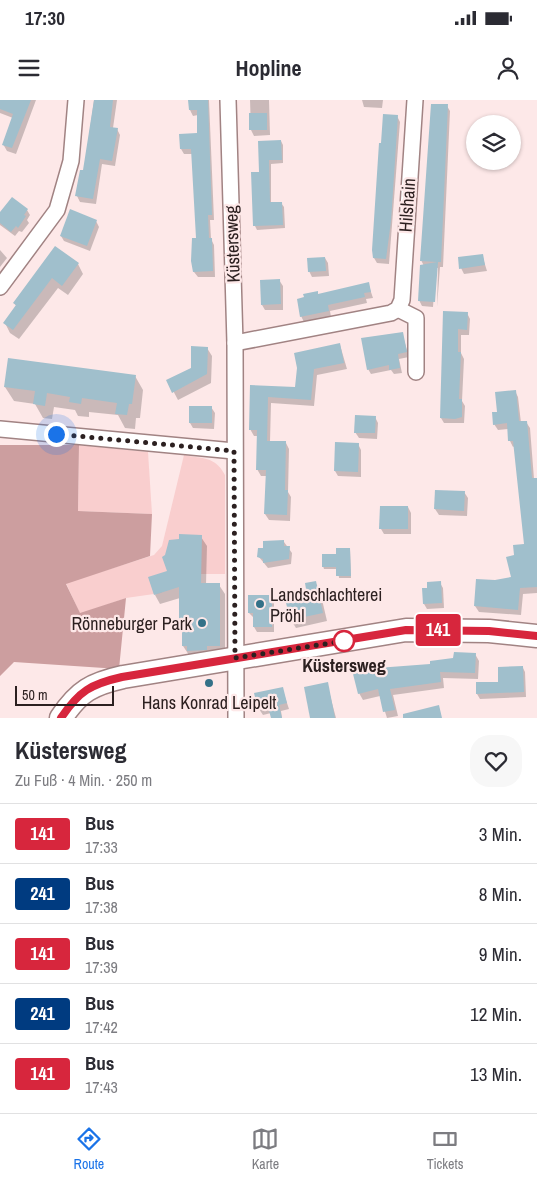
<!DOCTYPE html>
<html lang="de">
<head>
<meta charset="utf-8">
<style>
  :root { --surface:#fff; --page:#f7f7f7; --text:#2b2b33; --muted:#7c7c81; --line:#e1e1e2; --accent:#1a73e8 }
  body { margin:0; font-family:"Archivo Narrow",sans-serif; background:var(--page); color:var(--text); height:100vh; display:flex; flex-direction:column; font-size:19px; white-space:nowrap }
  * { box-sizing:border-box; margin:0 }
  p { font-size:16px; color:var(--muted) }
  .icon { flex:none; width:28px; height:28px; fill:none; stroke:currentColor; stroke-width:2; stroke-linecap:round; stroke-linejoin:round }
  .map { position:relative; height:618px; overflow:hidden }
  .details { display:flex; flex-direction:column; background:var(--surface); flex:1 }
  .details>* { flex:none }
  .badge { padding:0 10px; border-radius:4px; font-size:18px; line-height:32px }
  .fabs { position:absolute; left:466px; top:15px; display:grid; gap:10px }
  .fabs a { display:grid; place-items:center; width:55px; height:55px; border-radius:50%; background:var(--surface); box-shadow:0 1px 4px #0004; font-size:25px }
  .scale { position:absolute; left:15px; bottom:12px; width:99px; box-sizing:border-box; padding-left:5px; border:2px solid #2c2020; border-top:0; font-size:14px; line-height:18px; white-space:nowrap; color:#2c2020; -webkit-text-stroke:4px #fde8e8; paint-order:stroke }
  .you { position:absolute; width:25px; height:25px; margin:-12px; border:4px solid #fff; border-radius:50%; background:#1a73e8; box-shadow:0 0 0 8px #1a73e833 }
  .map>.badge { position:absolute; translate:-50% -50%; box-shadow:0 0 0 2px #fff }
  .round { display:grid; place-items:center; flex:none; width:52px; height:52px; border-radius:20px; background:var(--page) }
  .overview { display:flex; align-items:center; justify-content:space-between; height:85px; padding:0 15px }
  h1 { font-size:24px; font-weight:700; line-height:38px }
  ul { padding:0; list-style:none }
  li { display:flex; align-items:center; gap:15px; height:60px; padding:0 15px; border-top:1px solid var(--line) }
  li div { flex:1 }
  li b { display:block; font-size:19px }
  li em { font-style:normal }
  li .badge { min-width:55px; font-weight:700; text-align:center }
  .status { display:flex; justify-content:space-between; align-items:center; height:35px; padding:0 25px; background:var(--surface); direction:ltr }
  .status svg { height:14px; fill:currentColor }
  header { display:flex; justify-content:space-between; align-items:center; height:65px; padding:0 15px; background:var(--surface); font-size:22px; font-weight:700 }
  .menu { display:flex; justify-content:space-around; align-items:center; height:70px; border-top:1px solid var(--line); background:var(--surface); font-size:14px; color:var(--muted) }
  .menu a { display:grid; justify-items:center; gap:2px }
  .menu .selected { color:var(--accent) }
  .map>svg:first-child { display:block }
  .green { fill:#f9cece }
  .forest { fill:#cc9e9f }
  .shadow { fill:#0003 }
  .building { fill:#a0bfcc }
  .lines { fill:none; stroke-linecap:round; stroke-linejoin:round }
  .street-casing { stroke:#a18383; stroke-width:18 }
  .secondary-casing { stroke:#a18383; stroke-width:25 }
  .street { stroke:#fff; stroke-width:15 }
  .secondary { stroke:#fff; stroke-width:22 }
  .line-casing { stroke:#fff; stroke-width:11 }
  .line { stroke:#d7263d; stroke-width:8 }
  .walk { stroke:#2c2020; stroke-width:5; stroke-dasharray:0 9 }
  .poi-dot { fill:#347188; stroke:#fde8e8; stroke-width:2 }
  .stop-dot { fill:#fff; stroke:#d7263d; stroke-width:2.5 }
  .labels { text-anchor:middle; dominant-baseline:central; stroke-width:4.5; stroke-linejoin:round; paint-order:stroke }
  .street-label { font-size:18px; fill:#2c2020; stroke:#fde8e8 }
  .poi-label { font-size:18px; fill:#2c2020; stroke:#fde8e8; text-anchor:start }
  .stop-label { font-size:18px; font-weight:bold; fill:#2c2020; stroke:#fde8e8 }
</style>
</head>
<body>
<div class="status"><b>17:30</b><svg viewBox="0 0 49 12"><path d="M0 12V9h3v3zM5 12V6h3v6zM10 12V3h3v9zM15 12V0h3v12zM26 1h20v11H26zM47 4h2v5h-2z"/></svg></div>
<header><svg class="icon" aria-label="menu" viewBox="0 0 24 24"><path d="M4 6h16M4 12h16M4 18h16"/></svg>Hopline<svg class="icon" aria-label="person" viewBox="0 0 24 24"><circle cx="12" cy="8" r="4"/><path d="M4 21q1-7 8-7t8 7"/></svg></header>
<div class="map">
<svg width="537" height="618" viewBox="0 0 537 618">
  <rect width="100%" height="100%" fill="#fde8e8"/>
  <g class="green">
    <polygon points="79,345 148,352 152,414 78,411"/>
    <path d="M184,355C203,359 215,356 225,375V474H179L161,493L126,498L80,514L66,483L154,455L162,446Z"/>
  </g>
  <polygon class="forest" points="0,345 79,345 78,411 152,414 150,456 66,484 80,513 126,498 119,569 14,562 0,576"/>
  <g class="shadow">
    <polygon points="0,0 36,0 16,54 7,51 3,44 13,18 0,13"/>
    <polygon points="94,0 117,0 113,28 117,29 120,35 115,66 102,64 96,104 80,102 77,96 84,72"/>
    <polygon points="189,0 209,0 214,120 210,120 211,139 214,145 215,177 198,177 194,172 197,140 193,54 184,54 181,49 199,35 198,15 193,16 190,10"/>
    <polygon points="250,0 269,0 270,35 254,36 251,30"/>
    <polygon points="362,0 383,0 382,8 364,7"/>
    <polygon points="447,6 450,11 443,167 440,167 437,207 438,168 436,168 433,207 422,206 419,200 424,166 421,160"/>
    <polygon points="397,16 400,22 389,164 377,163 374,158 382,44"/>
    <polygon points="281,41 283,45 283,63 271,64 271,103 281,103 284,107 285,128 257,130 255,126 260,73"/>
    <polygon points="27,110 30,115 27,120 29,123 22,132 19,131 15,136 0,125 0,115"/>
    <polygon points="96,121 99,127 90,151 64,141 61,136"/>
    <polygon points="55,148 78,164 83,174 68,195 58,188 19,239 10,233 5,223 17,207 14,203"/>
    <polygon points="0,150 7,158 0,167"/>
    <polygon points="482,155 487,171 464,174 461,168"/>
    <polygon points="325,158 328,163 329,176 312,177 309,171"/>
    <polygon points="279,180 283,186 283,210 265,210 262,205"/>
    <polygon points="368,183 373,198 366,199 367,203 330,211 331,217 304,222 301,216 317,193 319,196"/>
    <polygon points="444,212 467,213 470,219 469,235 461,235 461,253 464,259 462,301 465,306 464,323 444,323 441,318"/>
    <polygon points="402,233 409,257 399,259 402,273 394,274 391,270 371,274 368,269"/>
    <polygon points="340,245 347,269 317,275 314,306 271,303 270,342 286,343 289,349 288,392 291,397 290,421 269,420 265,414 267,376 261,376 257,369 258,336 254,336 250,329 251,286 296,288 298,268"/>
    <polygon points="207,248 212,256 211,283 178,300 168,281 192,268"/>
    <polygon points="135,276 143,290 140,318 136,318 135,329 125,328 118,315 89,312 89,317 78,316 75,310 54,307 52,319 43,318 35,304 14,301 5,287"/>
    <polygon points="515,291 518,297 521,323 526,322 530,328 534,379 537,379 537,493 523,494 521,515 479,512 475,506 495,482 513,478 515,456 526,445 515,346 513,347 510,341 508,329 498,330 494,324 499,313"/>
    <polygon points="211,307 215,313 214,329 193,328 190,323"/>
    <polygon points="375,317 378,323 377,339 359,338 355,332"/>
    <polygon points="358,344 361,350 361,377 338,376 335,371"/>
    <polygon points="436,391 464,392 468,398 467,416 439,415 435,409"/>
    <polygon points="408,407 411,413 411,434 384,434 381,429"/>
    <polygon points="201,437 207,446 206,485 219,485 225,494 225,555 189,555 183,546 183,534 180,529 180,498 160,504 155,495 168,472"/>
    <polygon points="284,442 292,453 291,464 268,468 259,457 264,449"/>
    <polygon points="350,449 351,478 339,478 338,469 324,469 323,466"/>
    <polygon points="315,482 320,491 327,521 296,528 291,520 307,490"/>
    <polygon points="440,483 443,488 444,508 427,509 424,504 429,489"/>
    <polygon points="271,496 274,501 274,532 257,532 254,527 254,518 249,513"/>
    <polygon points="475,554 479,561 478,579 443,578 444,588 393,595 398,616 387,618 380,596 363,600 359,593 431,565"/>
    <polygon points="523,568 525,572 526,597 480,599 477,594 477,584 500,583"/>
    <polygon points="327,584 336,618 316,618"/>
    <polygon points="282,588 289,609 281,611 282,618 272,618 271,613 263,615 259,609"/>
  </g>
  <g class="building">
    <polygon points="0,0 31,0 12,48 2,45 13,14 0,9"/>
    <polygon points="94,0 113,0 110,27 118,28 112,61 100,59 93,99 75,96 80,70 83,70"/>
    <polygon points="188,0 208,0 212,115 208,115 209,138 212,138 213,171 193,172 191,161 192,138 196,138 191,49 180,49 179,34 197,33 197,10 189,10"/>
    <polygon points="431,4 448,4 441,162 438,162 435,202 418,201 420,165 437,162 420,161"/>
    <rect x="249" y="13" width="18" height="17"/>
    <polygon points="383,14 398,15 391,121 386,159 373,158 372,150 379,43 381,43"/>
    <polygon points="281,40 282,60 269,60 270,102 282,102 283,125 253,126 251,72 259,72 258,41"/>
    <polygon points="12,97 28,109 24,115 26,116 18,128 16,126 11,132 0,123 0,112"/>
    <polygon points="70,109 97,120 87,146 60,136"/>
    <polygon points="55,146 79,163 62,186 52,178 13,230 3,223 16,205 13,203"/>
    <polygon points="483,154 485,165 459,169 458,157"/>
    <polygon points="325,157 326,171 308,172 307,158"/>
    <polygon points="280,179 281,204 261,205 260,180"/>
    <polygon points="369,182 371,192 364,193 365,197 328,205 329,211 300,217 297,199 304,197 303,194 318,191 318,194"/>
    <polygon points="443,211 468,212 467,230 458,229 458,252 461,252 459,299 462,299 462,317 455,319 440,318"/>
    <polygon points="403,232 407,252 398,254 400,268 389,270 389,265 367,270 361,238"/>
    <polygon points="340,243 344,263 314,269 311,300 268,297 267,341 286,341 285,390 288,390 287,415 264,414 266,370 256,370 257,330 249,330 250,285 295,287 297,268 294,253"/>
    <polygon points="191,246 208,247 207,274 172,293 166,280 191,268"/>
    <polygon points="8,258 136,275 132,304 129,304 127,315 115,314 117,303 82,298 81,304 69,302 70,297 47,293 45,306 33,304 35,291 4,287"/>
    <polygon points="516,290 519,321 527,321 532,378 537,378 537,487 520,488 518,510 474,506 476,479 495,480 511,477 506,457 514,455 513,445 524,444 513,341 508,341 507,323 493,325 492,312 497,312 495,292"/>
    <rect x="189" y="306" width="23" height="17"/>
    <polygon points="355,315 376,316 375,333 354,333"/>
    <polygon points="335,342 359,343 358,372 334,371"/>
    <polygon points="435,390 465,391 464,411 434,409"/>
    <polygon points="380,406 408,406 408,429 379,429"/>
    <polygon points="179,434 202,435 201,483 220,483 220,546 207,546 207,550 187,551 187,546 182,546 182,529 179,529 179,487 154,495 148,477 167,471 162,457 165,455 169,440 179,439"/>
    <polygon points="284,440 284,446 290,446 289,459 263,463 263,459 257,457 258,448 263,448 263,441"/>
    <polygon points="336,448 350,448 351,476 336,476 336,467 322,467 322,454 336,454"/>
    <polygon points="316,481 323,513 290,520 284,494 306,489 305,483"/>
    <polygon points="441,481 442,503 423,504 422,488 427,488 427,482"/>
    <polygon points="248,495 272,495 272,527 253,527 253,513 248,513"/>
    <polygon points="454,552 476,553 475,573 440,572 441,582 390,589 395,610 383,612 378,589 358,594 353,574 377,568 430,564 430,561 453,558"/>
    <polygon points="523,566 524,592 476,594 476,582 498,582 498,567"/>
    <polygon points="328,582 335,618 310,618 304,587"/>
    <polygon points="283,587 287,603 279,605 282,618 271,618 268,607 258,610 254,593"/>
    <polygon points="439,605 442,618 403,618 403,614"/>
  </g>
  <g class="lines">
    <defs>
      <g id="street">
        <polyline points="228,0 235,243 236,618"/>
        <polyline points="0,187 57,110 71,61 76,0"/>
        <polyline points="398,209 416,218 416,272"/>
        <polyline points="235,243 391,213 398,209 402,200 415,0"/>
        <polyline points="0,329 234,351"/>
      </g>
      <path id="secondary" d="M61,618C79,591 92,584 123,577L406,530L489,531L537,536"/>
    </defs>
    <use href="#street" class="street-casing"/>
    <use href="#secondary" class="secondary-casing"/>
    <use href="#street" class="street"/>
    <use href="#secondary" class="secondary"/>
  </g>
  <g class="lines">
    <defs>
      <path id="line" d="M61,618C79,591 91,584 122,577L406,530L489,531L537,536"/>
    </defs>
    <use href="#line" class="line-casing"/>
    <use href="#line" class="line"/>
    <polyline class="walk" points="56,334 234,351 235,558 344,541"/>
  </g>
  <g class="poi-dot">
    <circle cx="260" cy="504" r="5"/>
    <circle cx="202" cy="523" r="5"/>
    <circle cx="209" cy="583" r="5"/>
  </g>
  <circle class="stop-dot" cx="344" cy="541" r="10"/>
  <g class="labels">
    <g class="street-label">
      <text transform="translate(407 105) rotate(-86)">Hilshain</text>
      <text transform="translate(232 144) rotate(-92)">Küstersweg</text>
    </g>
    <g class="poi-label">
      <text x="270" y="494">Landschlachterei<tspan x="270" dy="21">Pröhl</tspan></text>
      <text x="192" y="523" text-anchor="end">Rönneburger Park</text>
      <text x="209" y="602" text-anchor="middle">Hans Konrad Leipelt</text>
    </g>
    <g class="stop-label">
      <text x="344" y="565">Küstersweg</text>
    </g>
  </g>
</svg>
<div class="fabs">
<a><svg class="icon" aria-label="layers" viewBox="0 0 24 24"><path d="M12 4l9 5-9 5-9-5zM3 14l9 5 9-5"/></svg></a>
</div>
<div class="scale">50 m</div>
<div class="you" style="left:56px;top:334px"></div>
<b class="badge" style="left:438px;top:530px;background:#d7263d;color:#fff">141</b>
</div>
<section class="details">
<div class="overview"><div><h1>Küstersweg</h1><p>Zu Fuß · 4 Min. · 250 m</p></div><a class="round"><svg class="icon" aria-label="heart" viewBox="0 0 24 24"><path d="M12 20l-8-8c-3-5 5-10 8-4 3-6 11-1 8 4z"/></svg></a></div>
<ul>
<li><span class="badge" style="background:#d7263d;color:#fff">141</span><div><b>Bus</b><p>17:33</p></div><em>3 Min.</em></li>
<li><span class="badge" style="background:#003b80;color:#fff">241</span><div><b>Bus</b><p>17:38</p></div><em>8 Min.</em></li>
<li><span class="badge" style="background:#d7263d;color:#fff">141</span><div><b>Bus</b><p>17:39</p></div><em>9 Min.</em></li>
<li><span class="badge" style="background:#003b80;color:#fff">241</span><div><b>Bus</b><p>17:42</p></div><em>12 Min.</em></li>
<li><span class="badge" style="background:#d7263d;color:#fff">141</span><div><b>Bus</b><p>17:43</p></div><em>13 Min.</em></li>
</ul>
</section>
<nav class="menu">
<a class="selected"><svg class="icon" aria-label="directions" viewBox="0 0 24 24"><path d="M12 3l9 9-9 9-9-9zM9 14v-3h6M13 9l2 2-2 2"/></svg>Route</a>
<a><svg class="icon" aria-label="map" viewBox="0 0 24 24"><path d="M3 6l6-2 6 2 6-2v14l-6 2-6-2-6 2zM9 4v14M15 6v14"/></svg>Karte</a>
<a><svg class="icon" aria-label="tickets" viewBox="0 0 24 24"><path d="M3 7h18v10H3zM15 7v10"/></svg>Tickets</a>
</nav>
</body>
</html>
